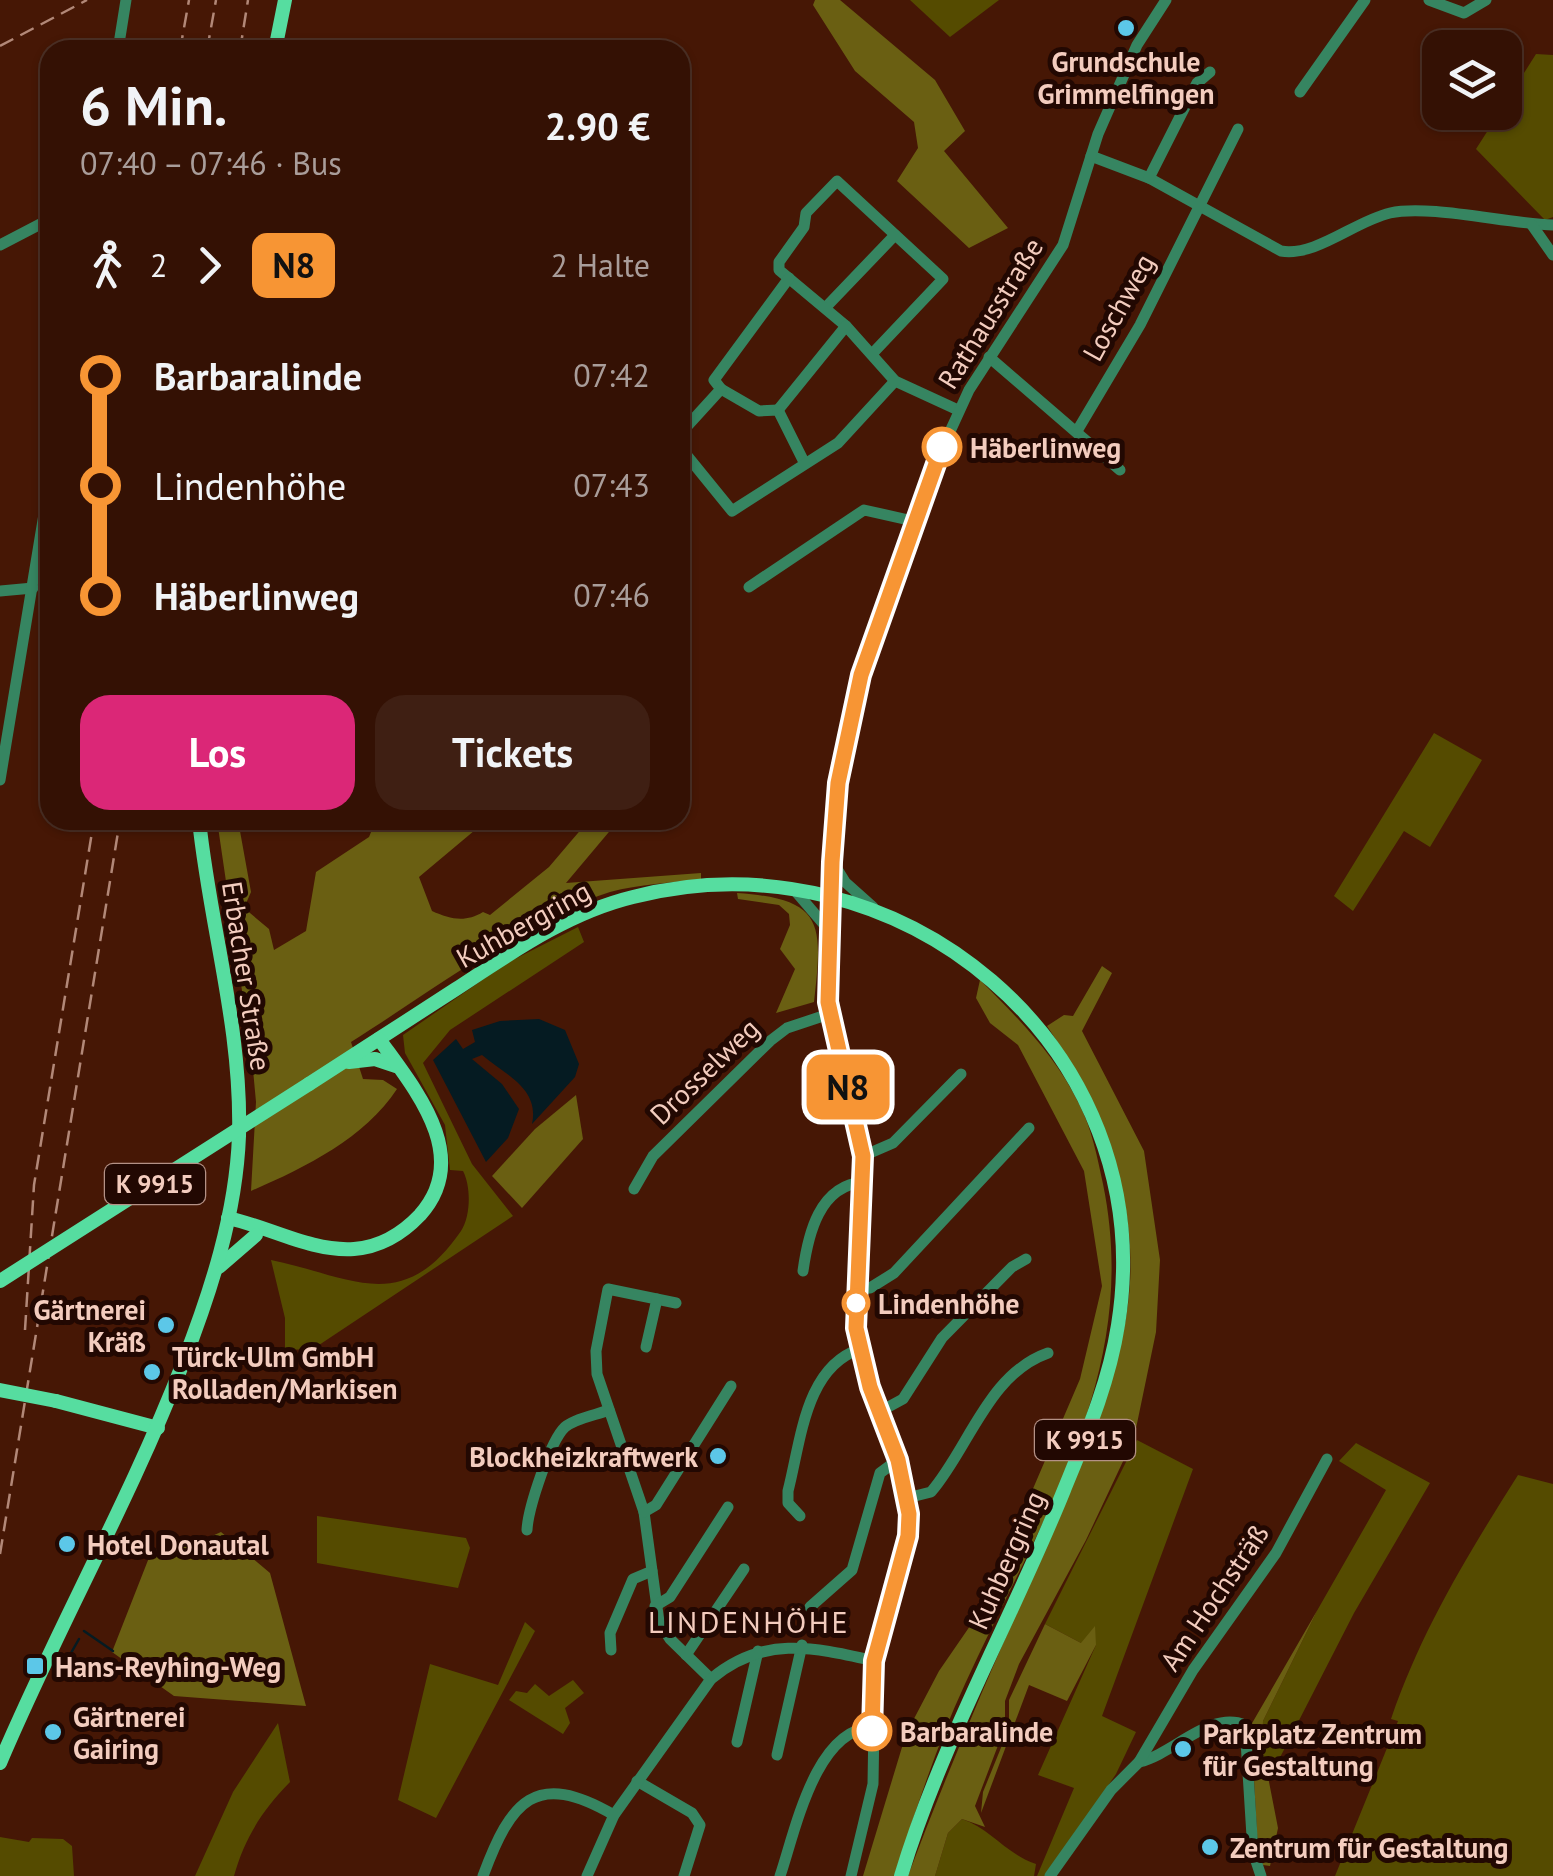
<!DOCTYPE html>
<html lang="de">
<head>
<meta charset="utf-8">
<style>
  :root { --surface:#341104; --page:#3f1f13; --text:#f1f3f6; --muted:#a99d9a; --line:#4e3126; --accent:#db2777 }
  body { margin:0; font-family:"PT Sans",sans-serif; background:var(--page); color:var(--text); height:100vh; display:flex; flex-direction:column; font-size:38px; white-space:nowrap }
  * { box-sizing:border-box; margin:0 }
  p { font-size:32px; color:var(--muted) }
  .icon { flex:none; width:55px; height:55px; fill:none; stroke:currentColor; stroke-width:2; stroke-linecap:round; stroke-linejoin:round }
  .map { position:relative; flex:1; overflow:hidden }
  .drawer { position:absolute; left:40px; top:40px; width:650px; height:790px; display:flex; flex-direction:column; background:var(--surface); border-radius:30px; box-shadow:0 2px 8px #0004,0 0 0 2px var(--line) }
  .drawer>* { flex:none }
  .badge { padding:0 20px; border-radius:15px; font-size:35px; line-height:65px }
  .tools { position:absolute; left:1422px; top:30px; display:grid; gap:20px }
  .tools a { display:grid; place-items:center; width:100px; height:100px; border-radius:20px; background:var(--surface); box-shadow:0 2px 8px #0004,0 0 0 2px var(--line); font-size:50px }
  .map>.badge { position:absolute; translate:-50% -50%; box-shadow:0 0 0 5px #fff }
  .legs { display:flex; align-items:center; gap:15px; height:110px; padding:0 40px; font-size:32px }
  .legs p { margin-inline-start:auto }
  .summary { display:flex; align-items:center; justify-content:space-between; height:170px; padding:0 40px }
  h1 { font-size:55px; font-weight:700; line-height:75px }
  .action { display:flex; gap:20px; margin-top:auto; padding:20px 40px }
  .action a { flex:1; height:115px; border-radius:30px; background:var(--accent); color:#fff; font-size:40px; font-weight:700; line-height:115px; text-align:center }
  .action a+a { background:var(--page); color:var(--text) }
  ul { padding:0 40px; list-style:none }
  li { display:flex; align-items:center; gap:35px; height:110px; font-size:38px }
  li i { display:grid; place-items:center; width:15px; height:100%; margin:0 12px; background:currentColor }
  li i::after { content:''; width:25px; height:25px; margin:-12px; border:8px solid; border-radius:50%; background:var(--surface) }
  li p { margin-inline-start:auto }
  li:first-child i { background:linear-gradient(#0000 50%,currentColor 0) }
  li:last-child i { background:linear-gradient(currentColor 50%,#0000 0) }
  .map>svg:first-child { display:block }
  .green { fill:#554b00 }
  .forest { fill:#6a5f12 }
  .water { fill:#051b22 }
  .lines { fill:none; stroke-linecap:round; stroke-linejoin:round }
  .stream { stroke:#051b22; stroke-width:2.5 }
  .minor { stroke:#368561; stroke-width:11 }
  .major { stroke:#56dda0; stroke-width:14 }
  .rail { stroke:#b28878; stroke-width:2.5; stroke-dasharray:15 8; stroke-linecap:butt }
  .major-bridge { stroke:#56dda0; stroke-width:14 }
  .line-1-casing { stroke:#fff; stroke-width:22 }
  .line-1 { stroke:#f79534; stroke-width:15 }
  .poi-dot { fill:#5cc7e8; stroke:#220802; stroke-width:4 }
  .stop-1-dot { fill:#fff; stroke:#f79534; stroke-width:5 }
  .labels { text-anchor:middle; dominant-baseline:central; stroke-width:10; stroke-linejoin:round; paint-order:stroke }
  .shield { fill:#220802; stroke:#b49186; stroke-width:2.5 }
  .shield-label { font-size:25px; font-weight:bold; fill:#f3ccbe }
  .poi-label { font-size:28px; font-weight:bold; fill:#f3ccbe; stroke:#220802; text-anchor:start }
  .street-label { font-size:28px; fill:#f3ccbe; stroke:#220802 }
  .stop-label { font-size:28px; font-weight:bold; fill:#f3ccbe; stroke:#220802; text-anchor:start }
  .neighbourhood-label { font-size:30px; letter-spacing:2.5px; fill:#f3ccbe; stroke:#220802 }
</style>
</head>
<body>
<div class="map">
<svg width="1553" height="1876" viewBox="0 0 1553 1876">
  <rect width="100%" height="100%" fill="#461705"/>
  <g class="green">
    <polygon points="910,0 999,0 950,37"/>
    <polygon points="1536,54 1553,55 1553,217 1545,220 1476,149 1499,113 1505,112 1505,103"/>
    <polygon points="1434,733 1482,760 1430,847 1404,831 1353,911 1334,896"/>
    <path d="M578,927L584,942L450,1030L423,1063L472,1164L513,1216L313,1349L285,1350V1318L271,1260C350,1276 402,1317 461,1231C471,1216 471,1186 463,1171L450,1170L445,1125L405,1053L403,1035L507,963Z"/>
    <polygon points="1137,1440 1193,1469 1102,1716 1136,1732 1116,1774 1046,1876 1037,1876 1074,1788 1038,1775 1096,1645 1081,1643 1045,1624"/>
    <polygon points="1356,1443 1430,1483 1354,1613 1269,1779 1262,1746 1263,1721 1318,1609 1386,1490 1339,1461"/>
    <path d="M1518,1475L1553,1484V1876H1335L1398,1721L1391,1719C1421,1631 1468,1554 1518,1475Z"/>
    <polygon points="317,1516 466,1538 470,1548 458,1588 317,1563"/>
    <polygon points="525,1622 535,1631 436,1818 398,1800 430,1664 498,1685"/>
    <polygon points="573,1680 584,1693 565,1708 570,1723 563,1734 509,1700 516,1691 527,1693 535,1684 549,1696"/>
    <path d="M278,1723L290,1782C263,1809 244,1839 234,1876H195L233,1792Z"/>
    <path d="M962,1819C991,1829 1006,1854 1036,1864L1034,1876H935L948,1833Z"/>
    <polygon points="0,1837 29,1842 32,1838 63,1839 72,1846 74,1876 0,1876"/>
  </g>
  <g class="forest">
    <polygon points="815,0 840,0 935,80 965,131 944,151 1008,228 969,248 897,181 918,148 914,122 855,71 813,5"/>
    <path d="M217,820H238L251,892L244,908L269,929L274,950L306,931L316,872L369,837L376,820H487L419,877L432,911C450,919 465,923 483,912L490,915L549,867L589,820H619L566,883L701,873V879C672,883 639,884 610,892C531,916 423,997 351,1042L363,1079L383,1080L397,1089C364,1139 304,1168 251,1191L256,1102L252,1059Z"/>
    <path d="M737,893C824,899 823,923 814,1002L776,1013L795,969L780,949L790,925L789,914L779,905L738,899Z"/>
    <path d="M1102,966L1112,973L1082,1031L1144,1151L1160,1260L1156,1332L1134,1438L1086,1540L1019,1664L1005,1701V1727L975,1806L985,1827L962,1819L948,1833L935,1876H908C947,1772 991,1670 1036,1568C1071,1487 1117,1391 1128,1304C1141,1202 1103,1109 1047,1026L1064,1015L1073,1016Z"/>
    <path d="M980,980C1017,1017 1056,1056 1079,1104C1092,1129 1097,1156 1103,1184C1142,1373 1040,1519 965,1684C936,1746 916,1811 894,1876H863L906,1734L939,1671L981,1610L1080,1379L1102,1286L1084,1171L1018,1045L990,1023L976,998Z"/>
    <polygon points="576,1095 583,1139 522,1208 492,1176 535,1129"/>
    <polygon points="221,1532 270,1573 306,1706 174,1696 112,1652 152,1550 194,1544"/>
    <polygon points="1318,1609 1263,1721 1262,1746 1278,1828 1270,1866 1263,1865 1258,1851 1251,1725"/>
    <polygon points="1045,1624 1081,1643 1095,1626 1096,1645 1067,1701 1029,1685 981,1813 983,1792 1009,1728 1009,1700"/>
  </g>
  <path class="water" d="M539,1019L565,1030L579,1064L575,1077L532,1124C540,1088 504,1074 482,1055L472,1059L502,1084L519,1109L508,1138L486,1162L433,1060L456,1039L463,1049L475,1042L472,1030L500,1021Z"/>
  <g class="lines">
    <g class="stream">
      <polyline points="84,1631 113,1651"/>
      <polyline points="59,1674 79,1639"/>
    </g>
    <g class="minor">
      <polyline points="1429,0 1464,13 1486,0"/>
      <polyline points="118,50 126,0"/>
      <polyline points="1300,92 1365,0"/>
      <path d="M1091,156L1149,178L1281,251C1316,257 1355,221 1390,213C1429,204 1508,224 1553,225"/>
      <polyline points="1149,178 1197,83 1210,72"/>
      <polyline points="1532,225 1553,255"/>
      <polyline points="0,245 50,219"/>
      <polyline points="826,307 895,235"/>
      <polyline points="872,354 943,279 837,181 806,213 804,227 779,262 779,270 846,326 895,381 958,410"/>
      <polyline points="989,357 1120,470"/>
      <polyline points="721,389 759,411 778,410 804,462"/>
      <polyline points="778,410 846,326"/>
      <polyline points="1077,431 1140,325 1238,129"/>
      <polyline points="680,434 721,389 714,380 789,278"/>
      <polyline points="680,447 732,511 838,443 895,381"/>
      <polyline points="749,587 864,510 913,521"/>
      <polyline points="0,591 33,588"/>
      <polyline points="0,780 50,478"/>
      <polyline points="832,861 845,882 873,907"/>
      <polyline points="797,893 827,928"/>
      <polyline points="863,1156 893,1143 961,1074"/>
      <polyline points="634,1189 653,1156 770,1041 787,1028 829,1014"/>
      <path d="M803,1271C808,1235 819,1185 864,1182"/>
      <polyline points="857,1289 870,1288 894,1273 1029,1128"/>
      <polyline points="676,1303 608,1289 596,1351 597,1374 644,1512 659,1622 670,1639 711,1679"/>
      <polyline points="646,1347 657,1299"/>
      <polyline points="879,1412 903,1399 942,1338 1012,1267 1026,1259"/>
      <path d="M907,1498L931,1492C969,1448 988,1374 1048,1353"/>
      <polyline points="644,1512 656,1505 731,1386"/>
      <path d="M800,1516L788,1503V1491C801,1441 805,1367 860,1349"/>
      <path d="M527,1530C528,1509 550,1441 565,1427C576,1418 596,1415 609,1410"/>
      <polyline points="655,1606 670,1597 728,1507"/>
      <polyline points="810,1607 852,1570 880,1473 899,1459"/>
      <polyline points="611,1650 610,1633 633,1579 652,1571"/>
      <polyline points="686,1655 744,1569"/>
      <polyline points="737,1742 758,1651"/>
      <polyline points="777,1755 802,1645"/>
      <path d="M1139,1762C1174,1754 1210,1710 1245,1725L1253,1852L1261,1876"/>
      <polyline points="637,1781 692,1813 700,1825 684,1876"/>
      <path d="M483,1876C511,1801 535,1769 614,1815"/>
      <path d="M587,1876L614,1815L711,1679C763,1635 813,1647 875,1661"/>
      <path d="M780,1876C795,1832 815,1730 872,1727"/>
      <polyline points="851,1876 873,1784 875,1661 908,1536 909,1514 899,1459 870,1387 856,1329 863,1156 827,1002 839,783 867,655 931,473 969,390 1063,245 1098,134 1137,45 1166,0"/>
      <polyline points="1050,1876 1111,1790 1139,1762 1193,1670 1276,1553 1327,1459"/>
    </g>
    <g class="major">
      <polyline points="275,50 285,0"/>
      <polyline points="349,1062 375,1059 396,1066"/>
      <path d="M309,1084C358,1052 407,1021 456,989C511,953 567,913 633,897C898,829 1163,1046 1118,1325C1109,1383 1086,1436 1064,1490C1012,1619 941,1743 901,1876"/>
      <path d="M228,1218C269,1227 312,1252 354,1249C381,1247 402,1234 420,1215C473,1156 414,1088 379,1039"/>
      <polyline points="219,1267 256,1235"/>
      <polyline points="56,1401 158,1428"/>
      <path d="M0,1763C57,1628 130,1500 183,1363C211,1291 236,1214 239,1136C242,1027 210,927 199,820"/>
    </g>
    <g class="rail">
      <polyline points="0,46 87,0"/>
      <polyline points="180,50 189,0"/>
      <polyline points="207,50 216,0"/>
      <polyline points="240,50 248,0"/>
      <polyline points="25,1330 34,1185 94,820"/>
      <polyline points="0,1554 120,820"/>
    </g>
    <g class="major-bridge">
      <polyline points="0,1281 309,1084"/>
      <polyline points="0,1390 56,1401"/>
    </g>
  </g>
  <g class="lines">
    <defs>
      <polyline id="line-1" points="872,1731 874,1661 908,1536 909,1514 898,1460 870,1387 856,1328 863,1156 828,1002 832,862 838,783 861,675 942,447"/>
    </defs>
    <use href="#line-1" class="line-1-casing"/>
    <use href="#line-1" class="line-1"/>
  </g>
  <g class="poi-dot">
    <circle cx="1126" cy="28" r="10"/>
    <circle cx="166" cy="1325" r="10"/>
    <circle cx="152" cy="1372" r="10"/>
    <circle cx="718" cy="1456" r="10"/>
    <circle cx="67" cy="1544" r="10"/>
    <rect x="25" y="1656" width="20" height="20" rx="5"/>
    <circle cx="53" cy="1732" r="10"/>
    <circle cx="1183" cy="1749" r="10"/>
    <circle cx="1210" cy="1847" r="10"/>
  </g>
  <g class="stop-1-dot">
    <circle cx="942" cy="447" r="18"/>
    <circle cx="856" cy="1303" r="12"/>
    <circle cx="872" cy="1731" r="18"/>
  </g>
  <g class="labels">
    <g class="shield">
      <rect x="105" y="1164" width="100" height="40" rx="8"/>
      <rect x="1035" y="1420" width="100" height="40" rx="8"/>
    </g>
    <g class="shield-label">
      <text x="155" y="1184">K 9915</text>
      <text x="1085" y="1440">K 9915</text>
    </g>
    <g class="poi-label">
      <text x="1126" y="61" text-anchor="middle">Grundschule<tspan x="1126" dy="32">Grimmelfingen</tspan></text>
      <text x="146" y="1309" text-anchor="end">Gärtnerei<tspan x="146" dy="32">Kräß</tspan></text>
      <text x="172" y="1356">Türck-Ulm GmbH<tspan x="172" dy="32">Rolladen/Markisen</tspan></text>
      <text x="698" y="1456" text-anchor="end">Blockheizkraftwerk</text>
      <text x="87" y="1544">Hotel Donautal</text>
      <text x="55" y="1666">Hans-Reyhing-Weg</text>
      <text x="73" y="1716">Gärtnerei<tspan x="73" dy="32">Gairing</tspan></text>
      <text x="1203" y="1733">Parkplatz Zentrum<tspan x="1203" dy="32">für Gestaltung</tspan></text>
      <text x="1230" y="1847">Zentrum für Gestaltung</text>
    </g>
    <g class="street-label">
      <text transform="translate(1118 307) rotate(-61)">Loschweg</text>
      <text transform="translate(990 313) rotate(-58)">Rathausstraße</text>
      <text transform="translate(523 924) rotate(-29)">Kuhbergring</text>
      <text transform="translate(247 976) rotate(81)">Erbacher Straße</text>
      <text transform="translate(704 1071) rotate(-44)">Drosselweg</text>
      <text transform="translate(1006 1560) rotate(-66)">Kuhbergring</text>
      <text transform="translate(1214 1597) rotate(-56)">Am Hochsträß</text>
    </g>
    <g class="stop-label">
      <text x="970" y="447">Häberlinweg</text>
      <text x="878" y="1303">Lindenhöhe</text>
      <text x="900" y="1731">Barbaralinde</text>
    </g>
    <g class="neighbourhood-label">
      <text x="749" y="1621">LINDENHÖHE</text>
    </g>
  </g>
</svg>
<div class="tools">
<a><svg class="icon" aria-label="layers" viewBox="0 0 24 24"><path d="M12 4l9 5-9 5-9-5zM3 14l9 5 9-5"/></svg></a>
</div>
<b class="badge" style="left:848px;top:1087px;background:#f79534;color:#111">N8</b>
<section class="drawer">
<div class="summary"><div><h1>6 Min.</h1><p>07:40 – 07:46 · Bus</p></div><b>2.90 €</b></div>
<div class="legs"><svg class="icon" aria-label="walk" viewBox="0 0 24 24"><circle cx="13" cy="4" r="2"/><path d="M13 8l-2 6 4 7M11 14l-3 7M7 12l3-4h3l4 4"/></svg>2<svg class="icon" aria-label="forward" viewBox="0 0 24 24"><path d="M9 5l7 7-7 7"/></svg><b class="badge" style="background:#f79534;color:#111">N8</b><p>2 Halte</p></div>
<ul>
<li><i style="color:#f79534"></i><b>Barbaralinde</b><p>07:42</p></li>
<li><i style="color:#f79534"></i><span>Lindenhöhe</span><p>07:43</p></li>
<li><i style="color:#f79534"></i><b>Häberlinweg</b><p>07:46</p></li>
</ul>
<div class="action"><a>Los</a><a>Tickets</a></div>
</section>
</div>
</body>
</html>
